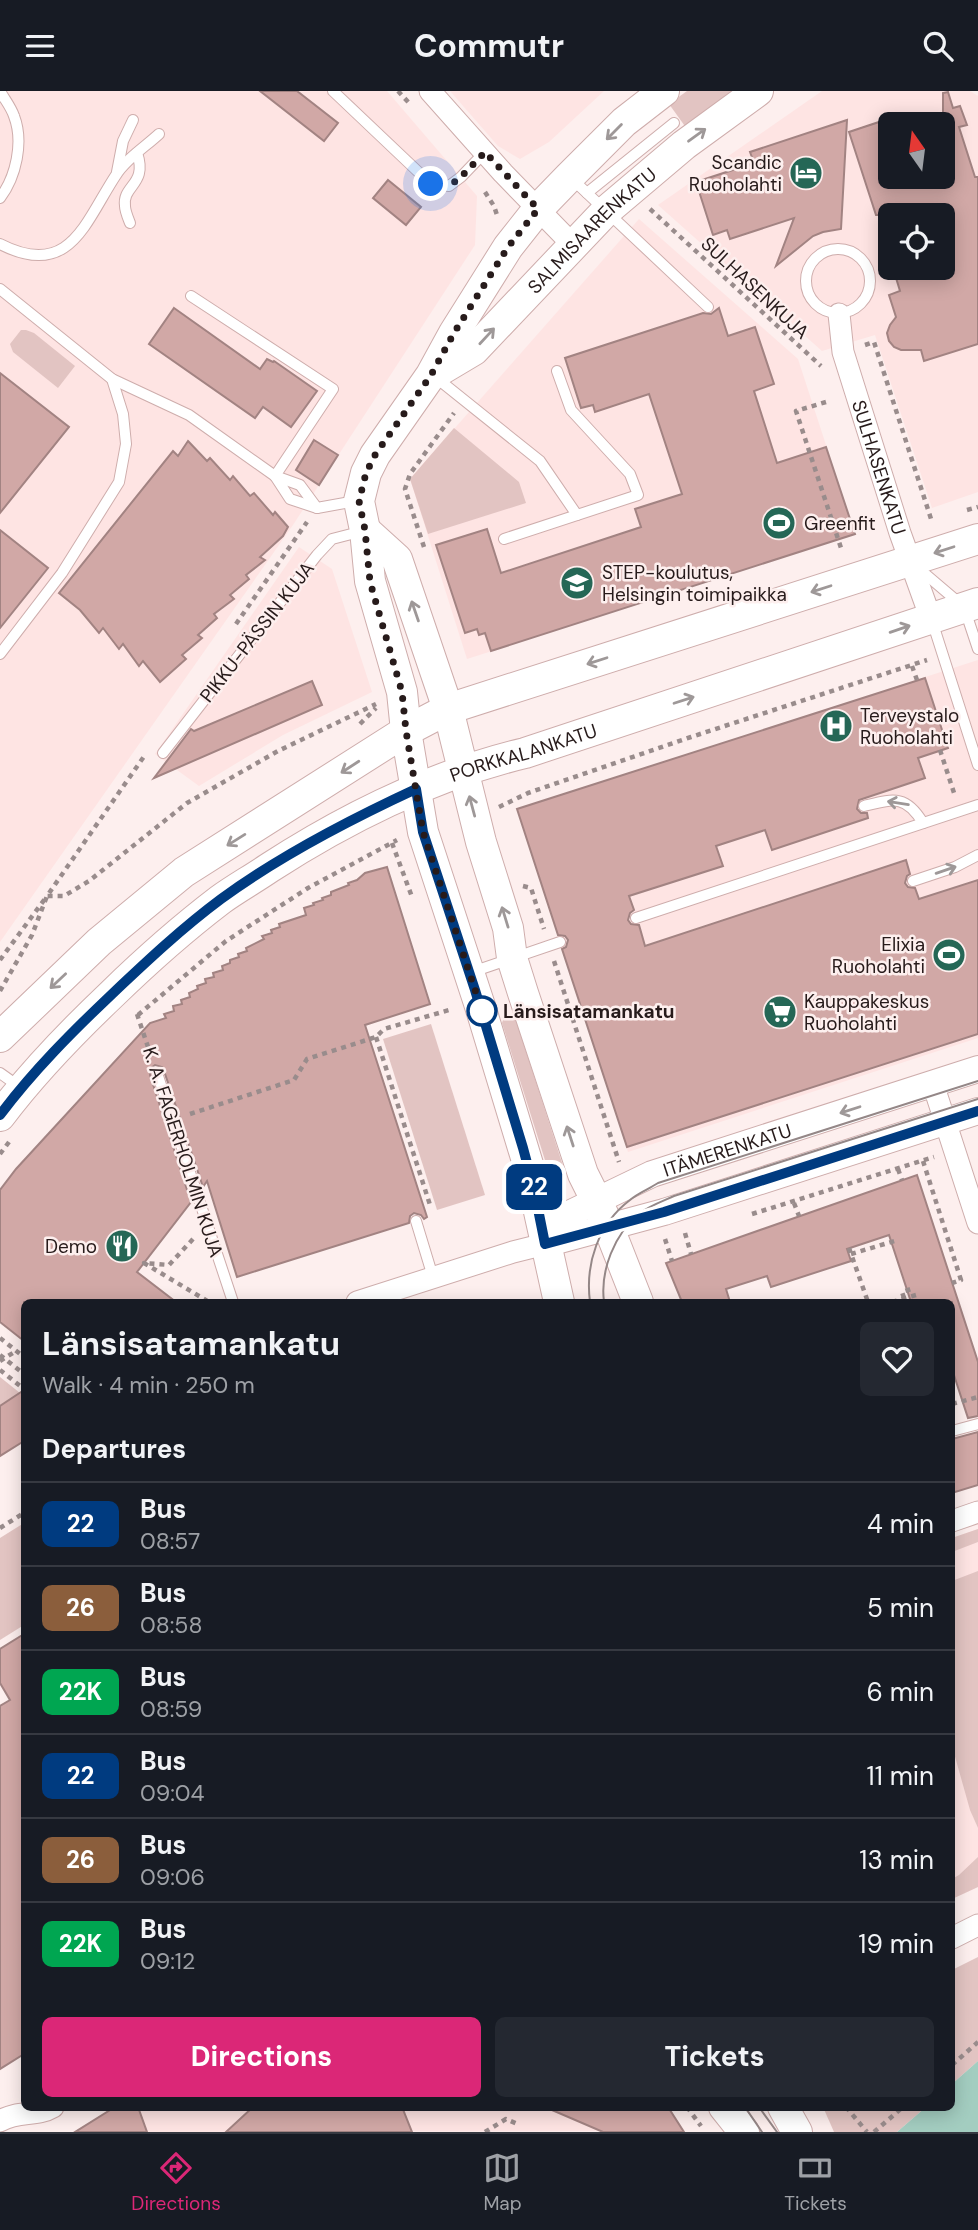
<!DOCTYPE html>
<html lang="en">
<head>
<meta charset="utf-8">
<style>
  :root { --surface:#171b24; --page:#242831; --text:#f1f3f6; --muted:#9ea1a6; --line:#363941; --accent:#db2777 }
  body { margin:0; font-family:"DM Sans",sans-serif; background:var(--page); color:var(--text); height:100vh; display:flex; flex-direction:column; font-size:26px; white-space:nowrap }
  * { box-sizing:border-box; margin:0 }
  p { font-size:23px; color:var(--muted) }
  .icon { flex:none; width:38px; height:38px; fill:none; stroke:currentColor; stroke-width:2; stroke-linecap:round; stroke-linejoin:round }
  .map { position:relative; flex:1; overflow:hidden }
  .side { position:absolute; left:21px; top:1208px; width:934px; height:812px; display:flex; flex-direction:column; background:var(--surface); border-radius:10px; box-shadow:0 4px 18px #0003 }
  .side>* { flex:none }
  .badge { padding:0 14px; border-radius:10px; font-size:24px; line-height:46px }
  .needle { width:46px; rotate:346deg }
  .buttons { position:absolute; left:878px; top:21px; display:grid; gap:14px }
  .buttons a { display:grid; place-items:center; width:77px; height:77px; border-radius:10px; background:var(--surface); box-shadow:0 4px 18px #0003; font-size:35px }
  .you { position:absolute; width:35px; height:35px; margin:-18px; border:5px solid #fff; border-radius:50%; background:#1a73e8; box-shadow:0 0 0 10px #1a73e833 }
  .map>.badge { position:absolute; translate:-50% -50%; box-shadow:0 0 0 4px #fff }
  h2 { padding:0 21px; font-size:26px; line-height:63px }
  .round { display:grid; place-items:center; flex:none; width:74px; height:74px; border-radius:10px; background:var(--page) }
  .summary { display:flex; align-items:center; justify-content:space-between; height:119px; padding:0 21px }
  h1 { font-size:33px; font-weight:700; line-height:52px }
  .button { display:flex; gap:14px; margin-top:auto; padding:14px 21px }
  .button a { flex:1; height:80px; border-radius:10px; background:var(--accent); color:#fff; font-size:28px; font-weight:700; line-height:80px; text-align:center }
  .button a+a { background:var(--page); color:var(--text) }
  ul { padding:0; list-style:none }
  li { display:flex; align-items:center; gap:21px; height:84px; padding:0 21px; border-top:2px solid var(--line) }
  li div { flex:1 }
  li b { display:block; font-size:26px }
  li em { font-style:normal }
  li .badge { min-width:77px; font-weight:700; text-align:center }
  header { display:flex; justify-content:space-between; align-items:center; height:91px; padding:0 21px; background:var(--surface); font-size:32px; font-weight:700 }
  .tab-bar { display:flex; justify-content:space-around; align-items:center; height:98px; border-top:2px solid var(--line); background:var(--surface); font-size:19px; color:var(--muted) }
  .tab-bar a { display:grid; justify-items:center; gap:4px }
  .tab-bar .selected { color:var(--accent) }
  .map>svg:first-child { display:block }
  .built { fill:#fee4e3; fill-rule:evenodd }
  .green { fill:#e2c4c2 }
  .water { fill:#a3cdc0 }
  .building { fill:#d1a8a6; stroke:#a28382; stroke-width:2 }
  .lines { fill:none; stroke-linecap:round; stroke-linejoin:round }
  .service-casing { stroke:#ceadac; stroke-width:12 }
  .minor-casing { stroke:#ceadac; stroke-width:23 }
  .tertiary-casing { stroke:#ceadac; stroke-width:28 }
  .secondary-casing { stroke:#ceadac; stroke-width:32 }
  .path { stroke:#998c8c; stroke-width:4.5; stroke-dasharray:5 5; stroke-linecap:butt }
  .service { stroke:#fff; stroke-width:10 }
  .minor { stroke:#fff; stroke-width:21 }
  .tertiary { stroke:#fff; stroke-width:26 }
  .secondary { stroke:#fff; stroke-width:30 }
  .tram { stroke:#948787; stroke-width:2 }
  .oneway { stroke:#9e9898 }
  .line-casing { stroke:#fff; stroke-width:16 }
  .line { stroke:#003b80; stroke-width:10 }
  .walk { stroke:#271b1b; stroke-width:7; stroke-dasharray:0 12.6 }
  .stop-dot { fill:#fff; stroke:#003b80; stroke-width:3.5 }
  .labels { text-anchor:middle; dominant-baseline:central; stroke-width:5; stroke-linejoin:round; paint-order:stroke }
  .poi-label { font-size:19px; fill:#271b1b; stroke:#fdefee; text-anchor:start }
  .street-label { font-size:19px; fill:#271b1b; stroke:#fdefee }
  .stop-label { font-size:19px; font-weight:bold; fill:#271b1b; stroke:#fdefee; text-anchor:start }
</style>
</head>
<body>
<header><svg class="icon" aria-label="menu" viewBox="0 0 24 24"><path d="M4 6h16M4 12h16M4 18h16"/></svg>Commutr<svg class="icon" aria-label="search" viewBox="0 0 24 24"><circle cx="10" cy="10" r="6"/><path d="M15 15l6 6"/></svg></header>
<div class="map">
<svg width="978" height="2041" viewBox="0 0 978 2041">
  <rect width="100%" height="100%" fill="#fdefee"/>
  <g class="built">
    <polygon points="0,0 387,0 477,105 475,154 293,434 0,851"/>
    <polygon points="450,0 604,0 549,51 520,68 498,55"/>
    <path d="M822,0H970L978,5V401L932,417L875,244L822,260L658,114ZM891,33H943V86H891ZM891,124H943V177H891Z"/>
    <polygon points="639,128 798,268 855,443 467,568 410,388"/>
    <polygon points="299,456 332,478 372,601 283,644 199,695 155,663"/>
    <polygon points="978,569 978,947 628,1061 517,718"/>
    <polygon points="978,1438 978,1796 952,1808 952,1447"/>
    <polygon points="115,2016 668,2016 683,2040 75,2041"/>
  </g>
  <g class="green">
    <polygon points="687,0 738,0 687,38 669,13"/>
    <polygon points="21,239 26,239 34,242 75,275 58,297 13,261 10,253"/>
    <polygon points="454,337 519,391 526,412 428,443 410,388"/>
    <polygon points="515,926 564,1078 549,1082 502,932 503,929"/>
    <polygon points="431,933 485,1104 437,1119 383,948"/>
    <polygon points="0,1286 20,1302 0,1315"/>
    <polygon points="24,1432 24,1534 0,1549 0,1447"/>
    <polygon points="978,1438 978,1451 952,1461 952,1447"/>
    <polygon points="978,1480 978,1737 970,1719 952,1655 952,1490"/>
    <polygon points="978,1766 978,1796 952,1808 952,1788 959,1784"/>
    <polygon points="978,1866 978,1970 952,1993 952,1879"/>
    <polygon points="823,2016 926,2016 897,2041 834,2041"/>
  </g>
  <polygon class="water" points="978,1970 978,2041 897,2041 926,2016 952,2016 952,1993"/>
  <g class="building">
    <polygon points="260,0 297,0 338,32 324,50"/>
    <polygon points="948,1 953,17 960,15 967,34 959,36 975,86 978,86 978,253 924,270 921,259 901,259 894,256 889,250 887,242 890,234 896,226 889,204 900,200 893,177 943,177 943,124 876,124 849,41 891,27 891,86 943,86 943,2"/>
    <polygon points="847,29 841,138 823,141 813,145 776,175 794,127 730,148 727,139 713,144 696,91 754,72 750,61"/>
    <polygon points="388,89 421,116 406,134 373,107"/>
    <polygon points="174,217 260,278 267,268 273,271 274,270 317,300 291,336 263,316 255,327 149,253"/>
    <polygon points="719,217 728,245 755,236 774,293 754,300 777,372 826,356 855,443 491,560 485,542 479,544 477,538 465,542 436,454 487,438 501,482 641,436 635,418 682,403 649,303 595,321 593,314 581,317 565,267 703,222 711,223"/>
    <polygon points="0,282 69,336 0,422"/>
    <polygon points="314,349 338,364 319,394 296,379"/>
    <polygon points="188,350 207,370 210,367 230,389 233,385 250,405 254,402 273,424 275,421 288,436 283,445 260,466 265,469 246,484 249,488 230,504 234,508 214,523 217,527 198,544 202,547 182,564 186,568 160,591 143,570 139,575 123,553 119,558 103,537 99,542 80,519 59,502 173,360 178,365"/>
    <polygon points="0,439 48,477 0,537"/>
    <polygon points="925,587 948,657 918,667 925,687 859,709 857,718 861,722 867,722 868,727 772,759 765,739 716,755 723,775 629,805 634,819 630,822 628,829 631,833 639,834 645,855 906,769 910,783 907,785 905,792 908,796 915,797 919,808 978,789 978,943 627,1056 562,858 566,856 568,849 565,845 558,844 517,718"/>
    <polygon points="312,590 322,614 154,687 191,638 194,640"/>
    <polygon points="387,776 430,913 365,934 427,1126 424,1128 421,1124 414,1122 410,1125 409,1132 237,1186 207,1090 203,1096 164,980 162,976 155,974 151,977 150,984 191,1111 137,1181 176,1211 24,1211 24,1250 0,1231 0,1099 16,1078 150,932 166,927 164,923 174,920 173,915 182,913 181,909 190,906 189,902 198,898 197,895 206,892 205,888 214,886 213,882 223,879 222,875 230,872 230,869 239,866 238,863 247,860 246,857 264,848 262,845 272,842 271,839 280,836 279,833 306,824 304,817 314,814 313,812 323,809 322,807 331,804 331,801 349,794 348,792 357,789 365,782"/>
    <polygon points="917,1084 978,1271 978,1325 968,1327 952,1278 952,1211 911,1211 889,1144 847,1158 851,1170 771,1196 767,1185 726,1198 730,1211 682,1211 666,1172"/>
    <polygon points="24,1299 24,1350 0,1365 0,1315"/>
    <polygon points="978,1341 978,1394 952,1402 952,1348"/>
    <polygon points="24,1543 24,1963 0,1978 0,1615 10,1609 0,1592 0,1558"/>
    <polygon points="115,2016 138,2016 147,2041 75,2041"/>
    <polygon points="253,2016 402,2016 412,2041 226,2041"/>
    <polygon points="545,2016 668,2016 684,2041 603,2041"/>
  </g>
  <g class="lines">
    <defs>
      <g id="service">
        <path d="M0,0C5,9 11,16 14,25C24,51 16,86 0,107"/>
        <polyline points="333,0 431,93 449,95 461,86 485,61"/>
        <polyline points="117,81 123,50 133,29"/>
        <polyline points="571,87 708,216"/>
        <polyline points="587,102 674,32"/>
        <path d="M130,132C128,127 125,120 125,115C122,94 148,94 137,62"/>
        <path d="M0,153C70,189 85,131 116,84C126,68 145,56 159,43"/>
        <circle cx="838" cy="190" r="32"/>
        <polyline points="0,198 112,288 189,324 275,385 300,394 317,417 356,410"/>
        <polyline points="191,205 333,298 275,385 290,408 317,417"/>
        <polyline points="434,285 540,370 577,424"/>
        <polyline points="504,448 638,404 630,383 571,319 557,280"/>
        <polyline points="917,476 964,516 978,558"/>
        <polyline points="932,530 978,674"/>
        <polyline points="0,563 62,482 119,391 126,353 123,323 112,288"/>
        <polyline points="163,662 317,464 332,448 363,440"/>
        <path d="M864,715C893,708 906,703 923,732"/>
        <polyline points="913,790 955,776 978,764"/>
        <polyline points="636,827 978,714"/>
        <polyline points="472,881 560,851"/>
        <polyline points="0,982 21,997"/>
        <polyline points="157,982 233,1211"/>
        <polyline points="416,1130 433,1186"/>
        <polyline points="952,1340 978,1333"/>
      </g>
      <g id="minor">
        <polyline points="430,0 503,82 573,154"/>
        <path id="s1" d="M839,223L843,261L900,442L931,528"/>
        <polyline points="933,993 978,1132"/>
        <polyline points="357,1211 513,1161 545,1153"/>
        <polyline points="952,1430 978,1421"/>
        <polyline points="952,1847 978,1834"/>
        <path d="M0,2030C19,2019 36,2026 53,2016"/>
      </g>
      <g id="tertiary">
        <path id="s2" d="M542,1136L652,1083L978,978"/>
        <polyline points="545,1153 664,1121 978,1020"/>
      </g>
      <g id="secondary">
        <path id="s3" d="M432,284L474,259L606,120L684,54L758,0"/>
        <polyline points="365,439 397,468 448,618 481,751 508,837 512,867 523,902 583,1083 605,1127 638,1211"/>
        <polyline points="0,946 99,851 184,781 406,640 448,618 978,448"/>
        <path id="s4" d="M0,1025C33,981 72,941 112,903C146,870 182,838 220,809C235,798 253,788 269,777C348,726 433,684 525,662L978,512"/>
        <polyline points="559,1211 530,1080 480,915 423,741 406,640 402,601 370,490 365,439 359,410 366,382 375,364 431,284 454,242 508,156 538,118 569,86 624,31 664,0"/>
        <polyline points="724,2016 744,2041"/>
        <polyline points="783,2016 797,2041"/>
      </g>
    </defs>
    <use href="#service" class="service-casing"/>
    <use href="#minor" class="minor-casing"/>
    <use href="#tertiary" class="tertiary-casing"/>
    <use href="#secondary" class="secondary-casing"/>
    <g class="path">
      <polyline points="398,0 409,12"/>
      <polyline points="485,101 494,115 497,124"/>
      <polyline points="650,118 821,275"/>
      <polyline points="865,254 874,251 932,431"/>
      <polyline points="826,311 796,320 842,460"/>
      <polyline points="967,419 978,416"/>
      <polyline points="424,456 405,398 410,383 454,322"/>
      <polyline points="236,533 307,431"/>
      <polyline points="912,575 917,589"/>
      <polyline points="360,633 376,617"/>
      <polyline points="940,659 955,705"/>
      <polyline points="499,716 528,702 691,646 927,569"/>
      <polyline points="392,752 412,806"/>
      <polyline points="523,795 531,797 544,838"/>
      <polyline points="0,869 47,805 64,805 89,790 187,712 278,660 376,613"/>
      <polyline points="554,870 619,1071"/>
      <polyline points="0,900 32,844 47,805 145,664"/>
      <polyline points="137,923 152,968"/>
      <polyline points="138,924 226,850 308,797 397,749"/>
      <polyline points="376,946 431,1117"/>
      <polyline points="190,1023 294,989 307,968 376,946 384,938 449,919"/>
      <polyline points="0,1063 9,1051"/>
      <polyline points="923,1070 961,1189 952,1192"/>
      <polyline points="898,1078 902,1089"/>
      <polyline points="794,1112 799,1125"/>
      <polyline points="752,1123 934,1066"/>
      <polyline points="685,1142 691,1163"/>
      <polyline points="193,1148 169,1174 144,1172 209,1211"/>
      <polyline points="665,1148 672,1170"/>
      <polyline points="849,1157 868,1211"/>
      <polyline points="851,1163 898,1149"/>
      <polyline points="904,1207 902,1201 914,1197"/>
      <polyline points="892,1211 916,1204"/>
      <polyline points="0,1247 24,1266"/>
      <polyline points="0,1264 24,1283"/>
      <polyline points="0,1270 16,1260"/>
      <polyline points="0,1279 24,1298"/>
      <polyline points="952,1313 978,1306"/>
      <polyline points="0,1437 24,1422"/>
      <polyline points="952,1974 978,1951"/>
      <polyline points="687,2016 701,2035"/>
      <polyline points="846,2016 867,2041"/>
      <polyline points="485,2041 506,2028 520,2034"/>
      <polyline points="874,2041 903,2016"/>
    </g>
    <use href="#service" class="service"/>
    <use href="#minor" class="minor"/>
    <use href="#tertiary" class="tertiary"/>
    <use href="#secondary" class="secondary"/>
    <g class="tram">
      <path d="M590,1211C585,1173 598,1133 630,1109C638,1102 649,1098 658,1092L978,990"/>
      <path d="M604,1211C600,1180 614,1143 640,1122C649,1115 663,1110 674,1105L978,1008"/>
      <polyline points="745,2016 762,2041"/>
      <polyline points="759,2016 777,2041"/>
    </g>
  </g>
  <defs><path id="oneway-shaft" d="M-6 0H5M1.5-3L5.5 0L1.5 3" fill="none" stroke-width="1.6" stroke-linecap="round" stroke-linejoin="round" transform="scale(1.75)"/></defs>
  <g class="oneway">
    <use href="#oneway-shaft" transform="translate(614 41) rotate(135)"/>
    <use href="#oneway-shaft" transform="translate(697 44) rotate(-36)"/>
    <use href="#oneway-shaft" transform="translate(487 245) rotate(-47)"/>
    <use href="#oneway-shaft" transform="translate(944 459) rotate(162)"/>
    <use href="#oneway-shaft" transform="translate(821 498) rotate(162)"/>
    <use href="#oneway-shaft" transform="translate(415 520) rotate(-109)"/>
    <use href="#oneway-shaft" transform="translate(900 538) rotate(-19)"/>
    <use href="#oneway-shaft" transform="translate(597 570) rotate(162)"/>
    <use href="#oneway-shaft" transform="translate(684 609) rotate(-18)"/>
    <use href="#oneway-shaft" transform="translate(350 676) rotate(147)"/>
    <use href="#oneway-shaft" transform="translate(898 712) rotate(-171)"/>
    <use href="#oneway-shaft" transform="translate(472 715) rotate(-105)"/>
    <use href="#oneway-shaft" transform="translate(236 749) rotate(148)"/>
    <use href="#oneway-shaft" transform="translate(946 779) rotate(-19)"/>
    <use href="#oneway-shaft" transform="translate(505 826) rotate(-107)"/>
    <use href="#oneway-shaft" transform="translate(58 890) rotate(137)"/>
    <use href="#oneway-shaft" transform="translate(850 1019) rotate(162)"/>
    <use href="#oneway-shaft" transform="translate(570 1045) rotate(-108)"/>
  </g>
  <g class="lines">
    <defs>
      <path id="line" d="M0,1024C33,980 72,941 112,903C147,870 182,837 221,808C281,764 349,729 416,698L423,741L475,899L523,1057L534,1098L545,1153L664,1121L978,1020"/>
    </defs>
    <use href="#line" class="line-casing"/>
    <use href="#line" class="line"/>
    <polyline class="walk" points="431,93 449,95 461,86 485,61 538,118 508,156 454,242 431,284 375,364 366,382 359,410 365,439 370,491 402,601 406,640 423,741 482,920"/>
  </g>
  <defs>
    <symbol id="hotel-disc" viewBox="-11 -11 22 22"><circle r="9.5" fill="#256756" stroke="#fdefee"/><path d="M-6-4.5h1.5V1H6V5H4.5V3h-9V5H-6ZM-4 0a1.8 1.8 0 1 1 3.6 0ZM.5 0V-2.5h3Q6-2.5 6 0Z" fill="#fff"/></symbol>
    <symbol id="stadium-disc" viewBox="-11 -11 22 22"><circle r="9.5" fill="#256756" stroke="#fdefee"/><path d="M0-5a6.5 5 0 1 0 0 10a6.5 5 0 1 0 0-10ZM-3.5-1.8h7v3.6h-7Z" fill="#fff"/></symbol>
    <symbol id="school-disc" viewBox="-11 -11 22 22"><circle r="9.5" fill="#256756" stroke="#fdefee"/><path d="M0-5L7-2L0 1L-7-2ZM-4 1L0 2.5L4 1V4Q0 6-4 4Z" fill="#fff"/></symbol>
    <symbol id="hospital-disc" viewBox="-11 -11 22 22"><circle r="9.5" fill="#256756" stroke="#fdefee"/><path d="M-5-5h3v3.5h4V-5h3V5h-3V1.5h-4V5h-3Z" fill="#fff"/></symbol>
    <symbol id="supermarket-disc" viewBox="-11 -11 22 22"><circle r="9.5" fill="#256756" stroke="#fdefee"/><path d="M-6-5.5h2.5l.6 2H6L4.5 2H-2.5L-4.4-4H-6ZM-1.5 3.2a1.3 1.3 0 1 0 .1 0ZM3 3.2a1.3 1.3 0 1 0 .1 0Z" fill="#fff"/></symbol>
    <symbol id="restaurant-disc" viewBox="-11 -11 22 22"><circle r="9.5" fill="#256756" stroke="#fdefee"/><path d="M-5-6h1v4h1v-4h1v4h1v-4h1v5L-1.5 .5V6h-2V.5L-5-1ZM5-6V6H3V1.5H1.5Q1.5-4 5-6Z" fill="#fff"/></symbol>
  </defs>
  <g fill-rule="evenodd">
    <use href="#hotel-disc" x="787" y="63" width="38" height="38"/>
    <use href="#stadium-disc" x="760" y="413" width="38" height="38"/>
    <use href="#school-disc" x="558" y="473" width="38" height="38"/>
    <use href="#hospital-disc" x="817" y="616" width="38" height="38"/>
    <use href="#stadium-disc" x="930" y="845" width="38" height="38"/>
    <use href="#supermarket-disc" x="761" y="902" width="38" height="38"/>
    <use href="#restaurant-disc" x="103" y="1136" width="38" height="38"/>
  </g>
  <circle class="stop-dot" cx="482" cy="920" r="14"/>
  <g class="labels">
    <g class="poi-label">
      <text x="782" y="71" text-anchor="end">Scandic<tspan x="782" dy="22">Ruoholahti</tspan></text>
      <text x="804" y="432">Greenfit</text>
      <text x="602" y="481">STEP-koulutus,<tspan x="602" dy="22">Helsingin toimipaikka</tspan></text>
      <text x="860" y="624">Terveystalo<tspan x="860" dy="22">Ruoholahti</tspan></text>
      <text x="925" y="853" text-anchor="end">Elixia<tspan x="925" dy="22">Ruoholahti</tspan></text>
      <text x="804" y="910">Kauppakeskus<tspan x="804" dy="22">Ruoholahti</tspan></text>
      <text x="97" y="1155" text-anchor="end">Demo</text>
    </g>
    <g class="street-label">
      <text stroke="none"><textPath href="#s3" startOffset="217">SALMISAARENKATU</textPath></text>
      <text transform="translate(755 197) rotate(43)">SULHASENKUJA</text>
      <text stroke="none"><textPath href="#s1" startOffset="159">SULHASENKATU</textPath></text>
      <text transform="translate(257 541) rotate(-52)">PIKKU-PÄSSIN KUJA</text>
      <text stroke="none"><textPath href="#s4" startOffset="648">PORKKALANKATU</textPath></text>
      <text stroke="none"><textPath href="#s2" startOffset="201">ITÄMERENKATU</textPath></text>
      <text transform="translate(183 1061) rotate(72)">K. A. FAGERHOLMIN KUJA</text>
    </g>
    <g class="stop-label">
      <text x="503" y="920">Länsisatamankatu</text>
    </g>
  </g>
</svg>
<div class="buttons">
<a><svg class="needle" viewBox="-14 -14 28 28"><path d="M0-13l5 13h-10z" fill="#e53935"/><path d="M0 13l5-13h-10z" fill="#9ea1a6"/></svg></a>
<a><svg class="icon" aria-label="locate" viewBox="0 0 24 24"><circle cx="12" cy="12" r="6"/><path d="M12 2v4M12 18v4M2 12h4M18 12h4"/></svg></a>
</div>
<div class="you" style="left:431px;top:93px"></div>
<b class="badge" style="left:534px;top:1096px;background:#003b80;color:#fff">22</b>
<section class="side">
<div class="summary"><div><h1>Länsisatamankatu</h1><p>Walk · 4 min · 250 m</p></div><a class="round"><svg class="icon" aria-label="heart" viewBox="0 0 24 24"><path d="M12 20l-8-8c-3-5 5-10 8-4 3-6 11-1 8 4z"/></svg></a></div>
<h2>Departures</h2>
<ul>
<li><span class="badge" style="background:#003b80;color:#fff">22</span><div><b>Bus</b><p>08:57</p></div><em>4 min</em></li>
<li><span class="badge" style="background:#8b5e3c;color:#fff">26</span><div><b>Bus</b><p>08:58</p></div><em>5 min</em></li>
<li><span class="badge" style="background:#00a651;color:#fff">22K</span><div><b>Bus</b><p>08:59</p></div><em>6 min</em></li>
<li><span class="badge" style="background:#003b80;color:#fff">22</span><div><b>Bus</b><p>09:04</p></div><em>11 min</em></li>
<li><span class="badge" style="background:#8b5e3c;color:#fff">26</span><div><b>Bus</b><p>09:06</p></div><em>13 min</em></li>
<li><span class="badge" style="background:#00a651;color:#fff">22K</span><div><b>Bus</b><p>09:12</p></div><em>19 min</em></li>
</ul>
<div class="button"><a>Directions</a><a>Tickets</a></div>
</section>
</div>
<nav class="tab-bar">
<a class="selected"><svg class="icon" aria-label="directions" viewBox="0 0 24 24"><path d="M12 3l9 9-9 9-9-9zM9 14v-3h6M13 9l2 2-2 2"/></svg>Directions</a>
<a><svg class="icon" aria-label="map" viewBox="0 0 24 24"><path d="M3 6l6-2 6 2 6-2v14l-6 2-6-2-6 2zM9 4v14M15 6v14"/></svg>Map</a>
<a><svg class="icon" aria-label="tickets" viewBox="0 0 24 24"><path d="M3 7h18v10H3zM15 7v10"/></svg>Tickets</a>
</nav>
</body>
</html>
